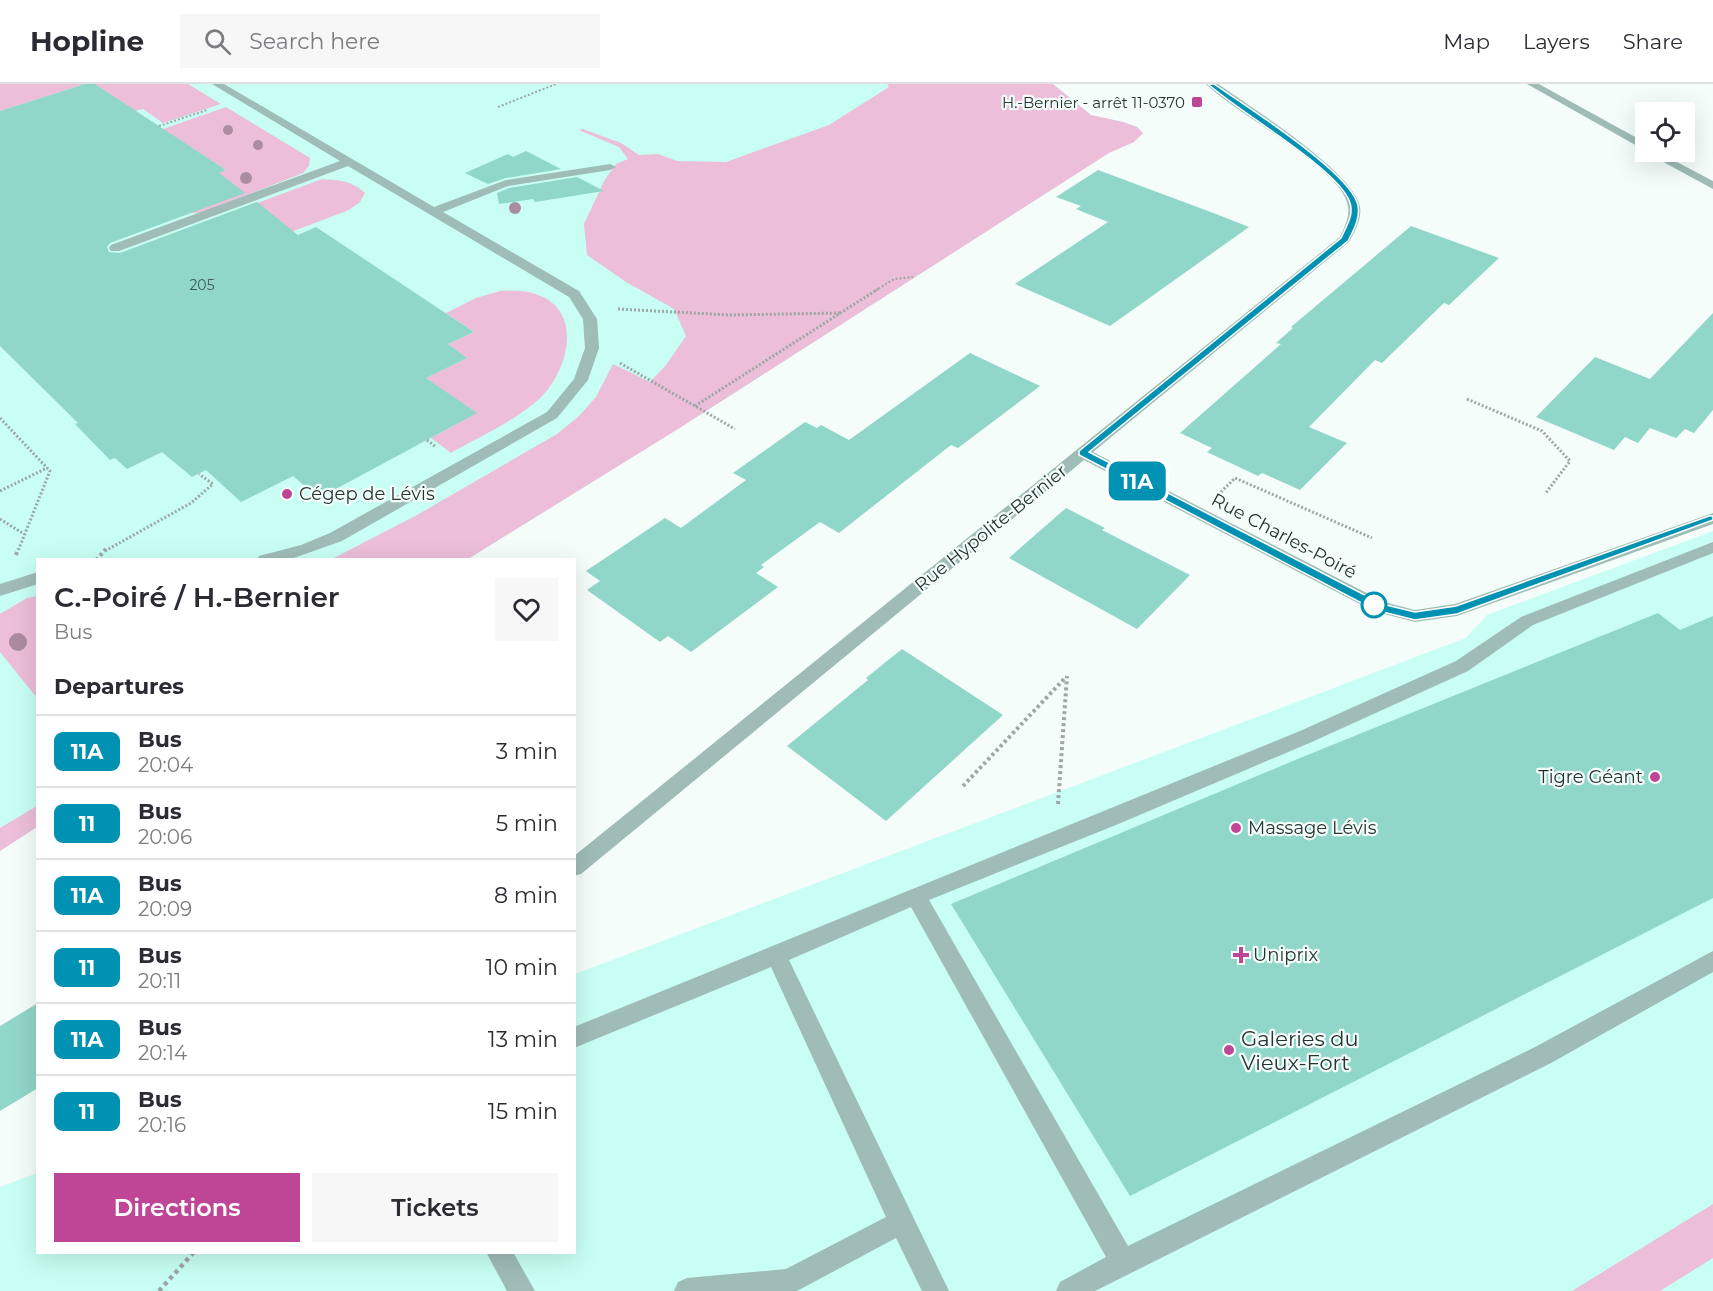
<!DOCTYPE html>
<html lang="en">
<head>
<meta charset="utf-8">
<style>
  :root { --surface:#fff; --page:#f7f7f7; --text:#2b2b33; --muted:#7c7c81; --line:#e1e1e2; --accent:#bf4597 }
  body { margin:0; font-family:Montserrat,sans-serif; background:var(--page); color:var(--text); height:100vh; display:flex; flex-direction:column; font-size:22px; white-space:nowrap }
  * { box-sizing:border-box; margin:0 }
  p { font-size:20px; color:var(--muted) }
  .icon { flex:none; width:33px; height:33px; fill:none; stroke:currentColor; stroke-width:2; stroke-linecap:round; stroke-linejoin:round }
  .map { position:relative; flex:1; overflow:hidden }
  .details { position:absolute; left:36px; top:474px; width:540px; height:696px; display:flex; flex-direction:column; background:var(--surface); border-radius:0px; box-shadow:0 6px 24px #0002 }
  .details>* { flex:none }
  .badge { padding:0 12px; border-radius:9px; font-size:21px; line-height:39px }
  .fabs { position:absolute; left:1635px; top:18px; display:grid; gap:12px }
  .fabs a { display:grid; place-items:center; width:60px; height:60px; border-radius:0px; background:var(--surface); box-shadow:0 6px 24px #0002; font-size:30px }
  .map>.badge { position:absolute; translate:-50% -50%; box-shadow:0 0 0 3px #fff }
  h2 { padding:0 18px; font-size:22px; line-height:54px }
  .round { display:grid; place-items:center; flex:none; width:63px; height:63px; border-radius:0px; background:var(--page) }
  .overview { display:flex; align-items:center; justify-content:space-between; height:102px; padding:0 18px }
  h1 { font-size:28px; font-weight:600; line-height:45px }
  .action { display:flex; gap:12px; margin-top:auto; padding:12px 18px }
  .action a { flex:1; height:69px; border-radius:0px; background:var(--accent); color:#fff; font-size:24px; font-weight:600; line-height:69px; text-align:center }
  .action a+a { background:var(--page); color:var(--text) }
  ul { padding:0; list-style:none }
  li { display:flex; align-items:center; gap:18px; height:72px; padding:0 18px; border-top:2px solid var(--line) }
  li div { flex:1 }
  li b { display:block; font-size:22px }
  li em { font-style:normal }
  li .badge { min-width:66px; font-weight:700; text-align:center }
  header { display:flex; align-items:center; gap:36px; box-sizing:border-box; height:84px; padding:0 30px; background:var(--surface); border-bottom:2px solid var(--line) }
  header strong { font-size:28px }
  nav { display:flex; gap:33px; margin-inline-start:auto; font-size:21px }
  .search { width:420px; height:54px; background:var(--page); display:flex; align-items:center; gap:15px; box-sizing:border-box; padding:0 21px; border-radius:0px; color:var(--muted); font-size:22px }
  .map>svg:first-child { display:block }
  .built { fill:#c8fef3 }
  .green { fill:#ecbed9 }
  .building { fill:#90d6c9 }
  .lines { fill:none; stroke-linecap:round; stroke-linejoin:round }
  .path-far3 { stroke:#9ca8a5; stroke-width:2; stroke-dasharray:2 2; stroke-linecap:butt }
  .path-far2 { stroke:#9ca8a5; stroke-width:3; stroke-dasharray:2 2; stroke-linecap:butt }
  .path-far1 { stroke:#9ca8a5; stroke-width:4; stroke-dasharray:3 3; stroke-linecap:butt }
  .path { stroke:#9ca8a5; stroke-width:4.5; stroke-dasharray:4 4; stroke-linecap:butt }
  .service { fill:#9fbcb6; fill-rule:evenodd }
  .minor { fill:#9fbcb6; fill-rule:evenodd }
  .tertiary { fill:#9fbcb6; fill-rule:evenodd }
  .tree { fill:#ab8ca1 }
  .line { fill:#0091b3; stroke:#fff; stroke-width:1.5 }
  .poi-dot { fill:#bf4597; stroke:#f5fdfb; stroke-width:2 }
  .stop-dot { fill:#fff; stroke:#0091b3; stroke-width:3 }
  .labels { text-anchor:middle; dominant-baseline:central; stroke-width:4.5; stroke-linejoin:round; paint-order:stroke }
  .far-number-label { font-size:14px; fill:#3f5d57 }
  .far-poi-label { font-size:15px; fill:#243531; stroke:#f5fdfb; text-anchor:end }
  .poi-label { font-size:18px; fill:#243531; stroke:#f5fdfb; text-anchor:start }
  .street-label { font-size:18px; fill:#243531; stroke:#f5fdfb }
  .near-poi-label { font-size:21px; fill:#243531; stroke:#f5fdfb; text-anchor:start }
</style>
</head>
<body>
<header>
<strong>Hopline</strong>
<div class="search"><svg class="icon" aria-label="search" viewBox="0 0 24 24"><circle cx="10" cy="10" r="6"/><path d="M15 15l6 6"/></svg>Search here</div>
<nav><a>Map</a><a>Layers</a><a>Share</a></nav>
</header>
<div class="map">
<svg width="1713" height="1207" viewBox="0 0 1713 1207">
  <rect width="100%" height="100%" fill="#f5fdfb"/>
  <g class="built">
    <polygon points="0,0 1053,0 1091,31 1123,38 1137,43 1143,49 1134,58 1109,69 678,345 468,475 38,476 37,743 0,767"/>
    <polygon points="1713,447 1713,1207 0,1207 0,1103 37,1089 38,1168 574,1168 575,890 1466,554 1487,531"/>
  </g>
  <g class="green">
    <polygon points="0,0 85,0 0,27"/>
    <polygon points="95,0 188,0 221,20 163,39 143,25 135,27"/>
    <polygon points="887,0 1053,0 1091,31 1123,38 1137,43 1143,49 1134,58 1109,69 678,345 468,475 330,476 417,431 557,350 579,332 596,313 613,280 650,298 666,281 686,252 674,225 626,198 587,171 584,140 604,97 616,80 628,75 619,63 579,46 583,45 621,59 639,71 658,70 677,77 726,78 829,41 889,3"/>
    <polygon points="226,23 310,74 309,82 303,89 201,129 180,129 184,102 226,86 163,45"/>
    <path d="M322,95C340,96 352,97 365,109L360,118L349,126L291,148L233,128Z"/>
    <path d="M500,207C510,207 522,206 532,209C586,223 569,288 538,316C513,338 479,353 451,369L431,354L476,329L426,294L467,274L448,260L474,248L446,229L476,214Z"/>
    <polygon points="37,512 38,512 37,614 0,568 0,530 27,514"/>
    <polygon points="37,722 37,743 0,767 0,744"/>
    <polygon points="1713,1120 1713,1174 1660,1207 1572,1207"/>
  </g>
  <g class="building">
    <polygon points="85,0 95,0 226,86 219,89 245,109 110,159 107,163 109,168 120,169 257,118 298,151 316,143 474,248 448,260 467,274 426,294 477,329 319,414 293,392 241,418 206,386 192,393 162,368 127,385 115,374 110,376 75,340 78,339 0,262 0,27"/>
    <polygon points="526,67 561,85 506,94 488,100 465,89 508,70 513,73"/>
    <polygon points="1098,86 1216,130 1249,143 1110,242 1015,200 1108,138 1076,125 1081,122 1056,113"/>
    <polygon points="577,93 604,107 535,118 533,115 499,120 497,109 509,104"/>
    <polygon points="1411,142 1499,174 1449,221 1444,219 1382,279 1375,276 1309,343 1347,359 1300,406 1262,389 1258,392 1207,368 1212,364 1180,349 1281,260 1276,259 1293,244 1291,243"/>
    <polygon points="1713,229 1713,326 1694,349 1685,345 1676,354 1650,344 1638,359 1625,353 1614,366 1536,333 1595,273 1650,295"/>
    <polygon points="970,269 1040,302 958,364 951,361 839,449 820,438 761,481 764,483 756,489 778,503 691,568 668,552 660,558 587,506 600,497 586,487 665,434 681,444 746,396 733,389 805,338 817,344 821,341 849,356"/>
    <polygon points="1066,424 1105,444 1102,446 1190,491 1137,545 1009,474"/>
    <polygon points="1658,529 1680,546 1713,532 1713,814 1130,1112 951,820 1305,672"/>
    <polygon points="902,565 1003,631 886,737 787,662 868,596 866,594"/>
    <polygon points="38,919 38,1004 0,1027 0,942"/>
  </g>
  <g class="lines">
    <g class="path-far3">
      <polyline points="498,23 556,0"/>
      <polyline points="159,42 207,26"/>
      <polyline points="875,207 894,195 913,193"/>
    </g>
    <g class="path-far2">
      <polyline points="618,225 730,231 842,229"/>
      <polyline points="620,279 735,345"/>
      <polyline points="1467,315 1542,347 1570,377 1545,410"/>
      <polyline points="695,322 878,205"/>
      <polyline points="0,334 50,387 18,467"/>
      <polyline points="427,356 436,363"/>
      <polyline points="0,407 47,384"/>
      <polyline points="1221,408 1235,394 1372,454"/>
      <polyline points="0,435 24,450"/>
      <polyline points="105,467 191,419 213,400 199,390"/>
    </g>
    <g class="path-far1">
      <polyline points="16,471 18,465"/>
      <polyline points="96,476 106,465"/>
      <polyline points="963,702 1066,593"/>
      <polyline points="1058,720 1067,592"/>
    </g>
    <polyline class="path" points="159,1207 194,1168"/>
    <g class="service">
      <polygon points="212,0 224,0 434,123 506,96 610,80 616,83 610,86 508,102 443,128 579,207 597,235 599,264 588,296 557,334 342,457 288,476 257,476 259,472 301,461 330,449 547,328 574,295 585,264 583,235 569,213 348,82 119,167 111,167 109,164 111,161 340,77"/>
      <polygon points="1713,458 1713,469 1533,541 1468,587 1314,657 1116,741 929,816 1128,1162 1535,963 1713,867 1713,888 1551,979 1095,1207 1056,1207 1060,1198 1106,1173 911,823 789,876 949,1207 922,1207 896,1154 797,1207 674,1207 678,1198 687,1194 786,1185 886,1133 771,883 574,964 574,943 1300,647 1456,577 1521,533"/>
      <polygon points="38,488 38,500 0,512 0,500"/>
      <polygon points="486,1168 513,1168 535,1207 507,1207"/>
    </g>
    <path class="minor" d="M1206,0H1218C1248,21 1355,89 1360,123C1362,134 1355,148 1349,158L1093,368L1384,518L1415,526L1455,520L1713,429V440L1457,532L1415,538L1373,527L1084,376L581,790L574,792V772L1340,153C1344,144 1350,133 1348,122C1343,85 1233,28 1206,0Z"/>
    <g class="tertiary">
      <polygon points="1527,0 1539,0 1646,59 1646,67"/>
      <polygon points="1645,68 1658,68 1713,97 1713,105"/>
    </g>
  </g>
  <g class="tree">
    <circle cx="228" cy="46" r="5"/>
    <circle cx="258" cy="61" r="5"/>
    <circle cx="246" cy="94" r="6"/>
    <circle cx="515" cy="124" r="6"/>
    <circle cx="18" cy="558" r="9"/>
  </g>
  <path class="line" d="M1208,0H1214C1245,21 1346,86 1357,118C1362,131 1354,146 1348,157L1089,368L1382,520L1415,528L1456,522L1709,432H1713V436L1457,530L1415,536L1375,526L1079,371V367L1341,154C1346,143 1354,131 1350,119C1340,86 1237,27 1208,0Z"/>
  <g class="poi-dot">
    <rect x="1191" y="12" width="12" height="12" rx="3"/>
    <circle cx="287" cy="410" r="6"/>
    <circle cx="1655" cy="693" r="6"/>
    <circle cx="1236" cy="744" r="6"/>
    <path d="M1238 862h6v6h6v6h-6v6h-6v-6h-6v-6h6z"/>
    <circle cx="1229" cy="966" r="6"/>
  </g>
  <circle class="stop-dot" cx="1374" cy="521" r="12"/>
  <g class="labels">
    <g class="far-number-label">
      <text x="202" y="201">205</text>
    </g>
    <g class="far-poi-label">
      <text x="1185" y="18">H.-Bernier - arrêt 11-0370</text>
    </g>
    <g class="poi-label">
      <text x="299" y="410">Cégep de Lévis</text>
      <text x="1643" y="693" text-anchor="end">Tigre Géant</text>
      <text x="1248" y="744">Massage Lévis</text>
      <text x="1253" y="871">Uniprix</text>
    </g>
    <g class="street-label">
      <text transform="translate(991 444) rotate(-39)">Rue Hypolite-Bernier</text>
      <text transform="translate(1284 452) rotate(28)">Rue Charles-Poiré</text>
    </g>
    <g class="near-poi-label">
      <text x="1241" y="954">Galeries du<tspan x="1241" dy="24">Vieux-Fort</tspan></text>
    </g>
  </g>
</svg>
<div class="fabs">
<a><svg class="icon" aria-label="locate" viewBox="0 0 24 24"><circle cx="12" cy="12" r="6"/><path d="M12 2v4M12 18v4M2 12h4M18 12h4"/></svg></a>
</div>
<b class="badge" style="left:1137px;top:397px;background:#0091b3;color:#fff">11A</b>
<section class="details">
<div class="overview"><div><h1>C.-Poiré / H.-Bernier</h1><p>Bus</p></div><a class="round"><svg class="icon" aria-label="heart" viewBox="0 0 24 24"><path d="M12 20l-8-8c-3-5 5-10 8-4 3-6 11-1 8 4z"/></svg></a></div>
<h2>Departures</h2>
<ul>
<li><span class="badge" style="background:#0091b3;color:#fff">11A</span><div><b>Bus</b><p>20:04</p></div><em>3 min</em></li>
<li><span class="badge" style="background:#0091b3;color:#fff">11</span><div><b>Bus</b><p>20:06</p></div><em>5 min</em></li>
<li><span class="badge" style="background:#0091b3;color:#fff">11A</span><div><b>Bus</b><p>20:09</p></div><em>8 min</em></li>
<li><span class="badge" style="background:#0091b3;color:#fff">11</span><div><b>Bus</b><p>20:11</p></div><em>10 min</em></li>
<li><span class="badge" style="background:#0091b3;color:#fff">11A</span><div><b>Bus</b><p>20:14</p></div><em>13 min</em></li>
<li><span class="badge" style="background:#0091b3;color:#fff">11</span><div><b>Bus</b><p>20:16</p></div><em>15 min</em></li>
</ul>
<div class="action"><a>Directions</a><a>Tickets</a></div>
</section>
</div>
</body>
</html>
